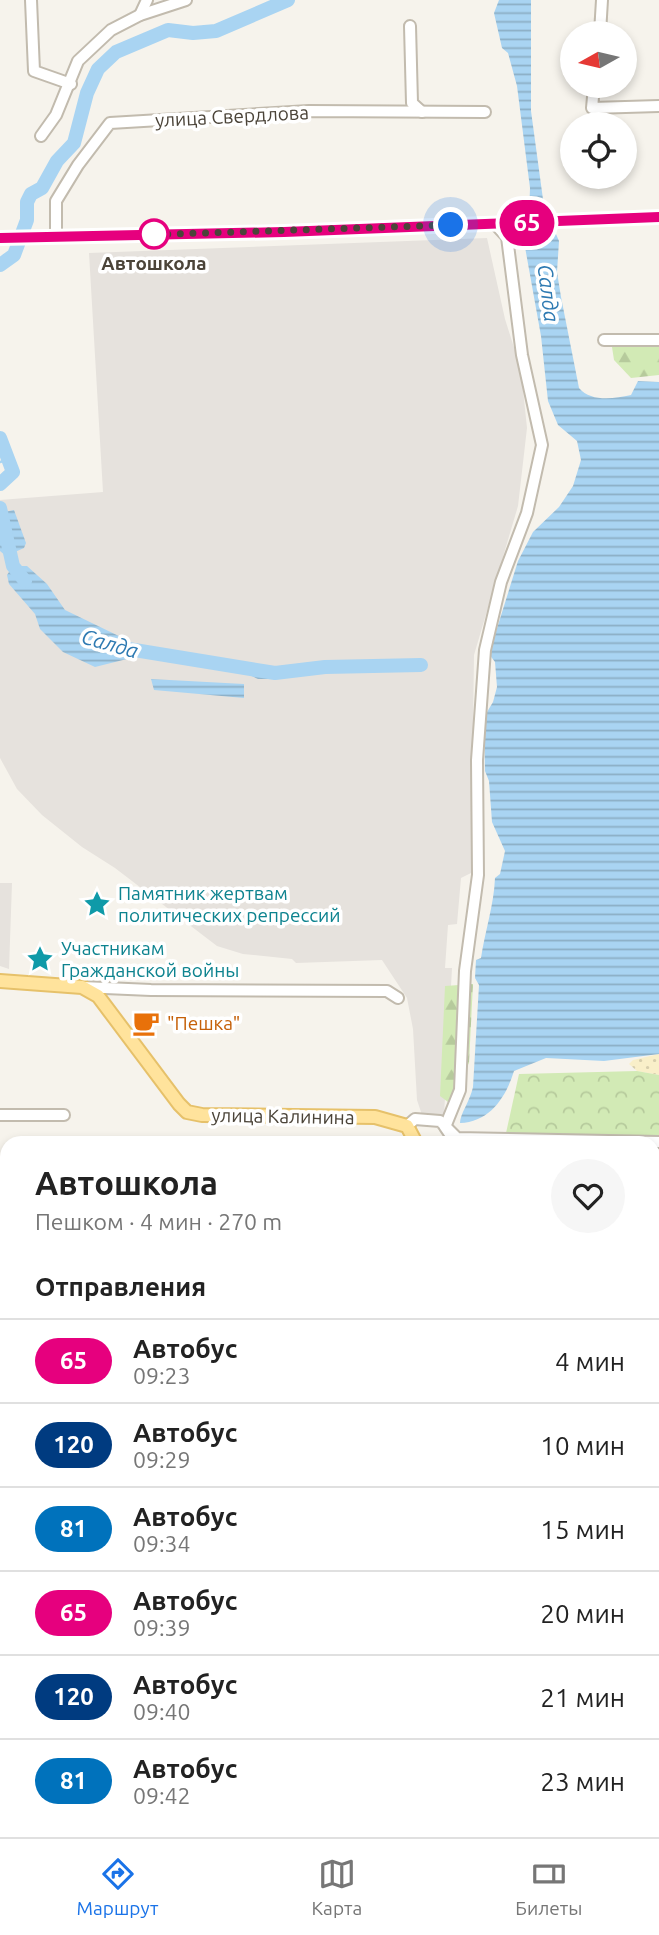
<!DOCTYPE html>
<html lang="ru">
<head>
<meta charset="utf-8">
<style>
  :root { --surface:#fff; --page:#f6f6f6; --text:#222; --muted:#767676; --line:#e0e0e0; --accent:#1a73e8 }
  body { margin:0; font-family:Ubuntu,sans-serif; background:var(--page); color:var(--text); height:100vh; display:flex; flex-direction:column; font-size:26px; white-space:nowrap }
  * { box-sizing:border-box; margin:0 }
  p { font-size:23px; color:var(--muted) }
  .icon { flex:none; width:38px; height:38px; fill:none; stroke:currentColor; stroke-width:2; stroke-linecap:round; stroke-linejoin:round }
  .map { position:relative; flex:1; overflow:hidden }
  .panel { position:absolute; left:0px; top:1136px; width:660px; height:702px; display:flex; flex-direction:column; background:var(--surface); border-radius:21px 21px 0 0; box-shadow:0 4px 10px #0003 }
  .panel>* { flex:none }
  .badge { padding:0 14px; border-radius:23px; font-size:24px; line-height:46px }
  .needle { width:46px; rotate:262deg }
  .controls { position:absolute; left:560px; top:21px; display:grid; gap:14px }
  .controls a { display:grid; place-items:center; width:77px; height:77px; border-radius:50%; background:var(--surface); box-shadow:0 4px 10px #0003; font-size:35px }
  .you { position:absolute; width:35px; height:35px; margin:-18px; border:5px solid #fff; border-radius:50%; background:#1a73e8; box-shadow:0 0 0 10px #1a73e833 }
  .map>.badge { position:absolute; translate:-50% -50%; box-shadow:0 0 0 4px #fff }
  h2 { padding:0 35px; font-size:26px; line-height:63px }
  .round { display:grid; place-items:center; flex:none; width:74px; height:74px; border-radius:37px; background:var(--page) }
  .headline { display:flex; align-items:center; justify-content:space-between; height:119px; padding:0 35px }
  h1 { font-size:33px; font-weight:700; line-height:52px }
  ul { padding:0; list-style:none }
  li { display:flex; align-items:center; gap:21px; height:84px; padding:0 35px; border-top:2px solid var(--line) }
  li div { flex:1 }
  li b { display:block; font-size:26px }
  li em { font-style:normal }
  li .badge { min-width:77px; font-weight:700; text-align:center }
  .tab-bar { display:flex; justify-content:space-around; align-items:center; height:98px; border-top:2px solid var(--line); background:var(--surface); font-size:19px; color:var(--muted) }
  .tab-bar a { display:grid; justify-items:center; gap:4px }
  .tab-bar .on { color:var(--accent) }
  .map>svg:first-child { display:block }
  .industrial { fill:#e6e2dd }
  .forest { fill:url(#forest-firs) }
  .sand { fill:url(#sand-dots) }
  .park { fill:url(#park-crowns) }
  .water { fill:url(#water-rules) }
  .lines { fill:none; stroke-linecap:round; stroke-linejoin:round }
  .stream { stroke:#a9d4f2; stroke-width:2.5 }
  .river { stroke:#a9d4f2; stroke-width:14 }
  .minor-casing { stroke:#c2bbae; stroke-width:14 }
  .major-casing { stroke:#e6c16a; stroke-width:16 }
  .minor { stroke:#fff; stroke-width:10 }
  .major { stroke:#ffe39c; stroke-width:12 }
  .line-casing { stroke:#fff; stroke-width:16 }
  .line { stroke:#e6007e; stroke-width:10 }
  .walk { stroke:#4b4439; stroke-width:7; stroke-dasharray:0 12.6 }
  .stop-dot { fill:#fff; stroke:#e6007e; stroke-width:3.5 }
  .labels { text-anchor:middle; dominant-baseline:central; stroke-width:7; stroke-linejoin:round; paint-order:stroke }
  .street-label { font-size:19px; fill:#4b4439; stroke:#fff }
  .stop-label { font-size:19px; font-weight:bold; fill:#4b4439; stroke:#fff }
  .culture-label { font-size:19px; fill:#0d838f; stroke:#fff; text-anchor:start }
  .food-label { font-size:19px; fill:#c56008; stroke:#fff; text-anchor:start }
  .water-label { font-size:21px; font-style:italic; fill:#2e7ab2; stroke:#fff }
</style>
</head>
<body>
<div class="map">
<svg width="659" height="1837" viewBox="0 0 659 1837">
  <defs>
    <pattern id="forest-firs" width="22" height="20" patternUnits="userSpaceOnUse" patternTransform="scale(1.75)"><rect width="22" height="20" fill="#d2eab5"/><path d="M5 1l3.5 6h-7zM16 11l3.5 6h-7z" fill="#b6ca9c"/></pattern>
    <pattern id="sand-dots" width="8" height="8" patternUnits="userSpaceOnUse" patternTransform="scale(1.75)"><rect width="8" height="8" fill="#f9efc9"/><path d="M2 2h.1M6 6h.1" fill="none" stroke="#d7cead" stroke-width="1.8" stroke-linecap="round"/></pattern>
    <pattern id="park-crowns" width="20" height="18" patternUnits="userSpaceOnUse" patternTransform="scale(1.75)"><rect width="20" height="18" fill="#d2eab5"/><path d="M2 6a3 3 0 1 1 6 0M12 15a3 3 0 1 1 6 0" fill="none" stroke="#b6ca9c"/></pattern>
    <pattern id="water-rules" width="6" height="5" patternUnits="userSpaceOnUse" patternTransform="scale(1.75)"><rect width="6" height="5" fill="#a9d4f2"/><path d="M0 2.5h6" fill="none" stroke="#8caec5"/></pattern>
  </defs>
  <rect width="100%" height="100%" fill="#f6f3ec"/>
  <g class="industrial">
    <polygon points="487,238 505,319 521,370 527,428 518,506 474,655 471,873 461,878 457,924 448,925 445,968 452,968 444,1116 422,1115 417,1100 413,1029 407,998 382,960 296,963 292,959 243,954 217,946 115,868 82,847 42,815 17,789 0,758 0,500 103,492 89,253"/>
    <polygon points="0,883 12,883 9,969 0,966"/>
  </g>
  <g class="forest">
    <polygon points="659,346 659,375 631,378 614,360 612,347"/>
    <polygon points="473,984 469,1063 448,1102 440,1096 445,986"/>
  </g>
  <polygon class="sand" points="659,1054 659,1075 637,1071 629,1064 633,1060"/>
  <polygon class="park" points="637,1071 659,1075 659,1136 506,1133 519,1074"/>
  <g class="water">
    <polygon points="499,0 531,0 531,111 545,214 529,216 530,188 517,86 508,53 502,48 494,13"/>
    <path d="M553,227L559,241L557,272L561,297L579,388C591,402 613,399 631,395L638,381L659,382V1054L604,1061L546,1058L514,1071C506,1097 490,1122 460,1123C460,1114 470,1101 473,1087L479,985L475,978L476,960L481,958C485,931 494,905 495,878L500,874L505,851L492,822L489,781L485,771L484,717L493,702L497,687L495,662L489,654L518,561L533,532L559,507L573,486L581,460L577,441L558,425L548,401L541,336L525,247L526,239L528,238L526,230Z"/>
    <polygon points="14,510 26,543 24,548 6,556 0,551 0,513"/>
    <polygon points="13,566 27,566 47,584 65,610 125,639 129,651 127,659 95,667 63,652 40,629 35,614 9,584 7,575"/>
    <polygon points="237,664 269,668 275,673 270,679 258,679 229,666"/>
    <polygon points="151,679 244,684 244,698 154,690"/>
  </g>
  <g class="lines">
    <g class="stream">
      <polyline points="0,462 6,460"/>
      <polyline points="166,1830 167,1837"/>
    </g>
    <g class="river">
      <polyline points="0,265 14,255 27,220 27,202 31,194 42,188 57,161 74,143 87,93 98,69 116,52 168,30 193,33 216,31 288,0"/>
      <polyline points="0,438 13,472 0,484"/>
      <polyline points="0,508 13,566 25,581"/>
      <polyline points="110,646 275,673 325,667 421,665"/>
    </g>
    <defs>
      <g id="minor">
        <polyline points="31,0 34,71 71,84"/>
        <polyline points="140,15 147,0"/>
        <polyline points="410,26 412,103 422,112"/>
        <polyline points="600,33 602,0"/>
        <polyline points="594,86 592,108 659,106"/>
        <polyline points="41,136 56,115 78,61 111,30 140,15 186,0"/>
        <polyline points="56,237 56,201 78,165 110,123 309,111 485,112"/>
        <polyline points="0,238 284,232 659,217"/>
        <polyline points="604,340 659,340"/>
        <polyline points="82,987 151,990 387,991 398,998"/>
        <polyline points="0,1115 64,1115"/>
        <polyline points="407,1126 415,1119 440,1121 457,1138 659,1142"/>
        <polyline points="456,1143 445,1127 460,1090 465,971 478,875 477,760 485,650 501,582 527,513 542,445 522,355 507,237 496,225"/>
        <polyline points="0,1245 7,1245"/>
        <polyline points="653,1264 659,1264"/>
        <polyline points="0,1504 7,1504"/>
        <polyline points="653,1531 659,1531"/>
        <polyline points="0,1647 7,1647"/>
        <polyline points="653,1668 659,1669"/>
        <polyline points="111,1837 111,1830"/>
        <polyline points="267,1837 268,1830"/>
        <polyline points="406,1837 406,1830"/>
        <polyline points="598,1837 598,1830"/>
      </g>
      <g id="major">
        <polyline points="0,981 82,987 98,996 179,1104 187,1112 202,1115 375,1117 407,1126 416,1143"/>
        <polyline points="0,1373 7,1373"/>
        <polyline points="653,1396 659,1396"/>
      </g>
    </defs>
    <use href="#minor" class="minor-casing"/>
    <use href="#major" class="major-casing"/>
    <use href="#minor" class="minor"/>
    <use href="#major" class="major"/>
  </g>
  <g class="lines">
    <defs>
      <polyline id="line" points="0,238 284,232 659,217"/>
    </defs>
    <use href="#line" class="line-casing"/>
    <use href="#line" class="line"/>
    <polyline class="walk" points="154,234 142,235 451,225"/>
  </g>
  <defs>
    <symbol id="sight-bare" viewBox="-9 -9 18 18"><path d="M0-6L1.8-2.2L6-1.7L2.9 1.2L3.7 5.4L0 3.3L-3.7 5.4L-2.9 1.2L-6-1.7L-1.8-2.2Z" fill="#0f9aa8" stroke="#fff" stroke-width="2.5" paint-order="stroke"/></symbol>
    <symbol id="cafe-bare" viewBox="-9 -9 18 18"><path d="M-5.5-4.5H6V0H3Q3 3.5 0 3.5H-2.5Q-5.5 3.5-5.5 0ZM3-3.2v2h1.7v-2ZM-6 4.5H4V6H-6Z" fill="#e8710a" stroke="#fff" stroke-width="2.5" paint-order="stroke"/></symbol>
  </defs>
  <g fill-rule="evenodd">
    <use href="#sight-bare" x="78" y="885" width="38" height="38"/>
    <use href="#sight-bare" x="21" y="940" width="38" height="38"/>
    <use href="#cafe-bare" x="127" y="1004" width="38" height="38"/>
  </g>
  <circle class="stop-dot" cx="154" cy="234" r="14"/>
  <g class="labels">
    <g class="street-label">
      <text transform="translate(232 116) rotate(-3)">улица Свердлова</text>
      <text transform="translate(283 1116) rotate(1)">улица Калинина</text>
    </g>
    <g class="stop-label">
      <text x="154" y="263">Автошкола</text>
    </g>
    <g class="culture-label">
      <text x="118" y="893">Памятник жертвам<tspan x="118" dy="22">политических репрессий</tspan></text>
      <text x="61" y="948">Участникам<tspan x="61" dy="22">Гражданской войны</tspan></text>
    </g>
    <g class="food-label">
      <text x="167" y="1023">"Пешка"</text>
    </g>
    <g class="water-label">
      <text transform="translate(549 293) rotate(83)">Салда</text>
      <text transform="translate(110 643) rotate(16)">Салда</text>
    </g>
  </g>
</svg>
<div class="controls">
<a><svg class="needle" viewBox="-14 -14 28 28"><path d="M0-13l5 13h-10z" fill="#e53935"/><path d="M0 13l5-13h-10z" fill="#767676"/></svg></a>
<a><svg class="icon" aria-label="locate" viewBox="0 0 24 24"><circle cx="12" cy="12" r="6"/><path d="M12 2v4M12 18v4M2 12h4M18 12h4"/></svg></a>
</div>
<div class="you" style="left:451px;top:225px"></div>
<b class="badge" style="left:527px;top:223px;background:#e6007e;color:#fff">65</b>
<section class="panel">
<div class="headline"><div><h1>Автошкола</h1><p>Пешком · 4 мин · 270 m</p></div><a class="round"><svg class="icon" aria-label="heart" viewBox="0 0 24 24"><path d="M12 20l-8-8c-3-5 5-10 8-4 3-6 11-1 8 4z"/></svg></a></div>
<h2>Отправления</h2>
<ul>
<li><span class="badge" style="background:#e6007e;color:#fff">65</span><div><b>Автобус</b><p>09:23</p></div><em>4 мин</em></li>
<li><span class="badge" style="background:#003b80;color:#fff">120</span><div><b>Автобус</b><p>09:29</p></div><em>10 мин</em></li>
<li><span class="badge" style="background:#0072bc;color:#fff">81</span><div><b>Автобус</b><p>09:34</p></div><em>15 мин</em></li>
<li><span class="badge" style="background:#e6007e;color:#fff">65</span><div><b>Автобус</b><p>09:39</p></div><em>20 мин</em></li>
<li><span class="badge" style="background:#003b80;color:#fff">120</span><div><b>Автобус</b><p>09:40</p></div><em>21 мин</em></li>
<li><span class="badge" style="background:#0072bc;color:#fff">81</span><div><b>Автобус</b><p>09:42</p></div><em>23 мин</em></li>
</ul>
</section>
</div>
<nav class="tab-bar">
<a class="on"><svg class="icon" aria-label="directions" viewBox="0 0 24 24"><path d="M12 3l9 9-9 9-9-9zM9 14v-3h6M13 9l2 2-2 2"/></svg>Маршрут</a>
<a><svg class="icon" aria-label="map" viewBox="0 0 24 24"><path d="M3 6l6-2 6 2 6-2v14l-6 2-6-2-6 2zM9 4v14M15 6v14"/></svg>Карта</a>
<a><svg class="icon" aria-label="tickets" viewBox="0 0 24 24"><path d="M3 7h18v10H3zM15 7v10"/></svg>Билеты</a>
</nav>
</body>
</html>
